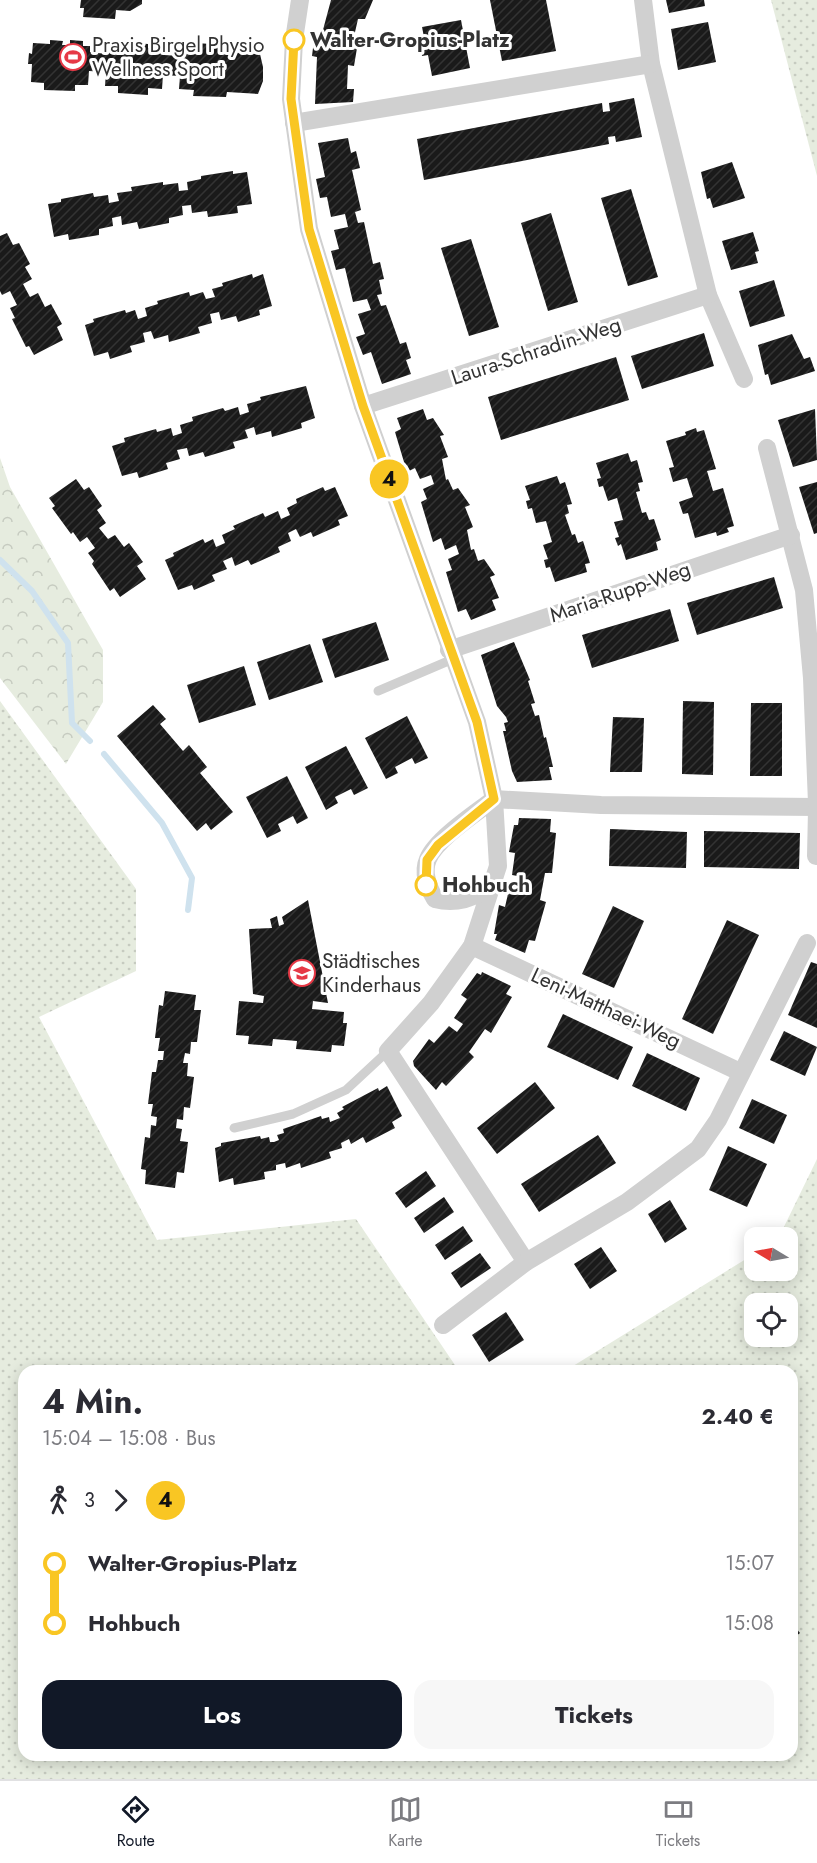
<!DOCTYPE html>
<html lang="de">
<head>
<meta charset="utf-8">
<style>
  :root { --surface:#fff; --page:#f7f7f7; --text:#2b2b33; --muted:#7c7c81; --line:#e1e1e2; --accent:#111827 }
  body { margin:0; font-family:Jost,sans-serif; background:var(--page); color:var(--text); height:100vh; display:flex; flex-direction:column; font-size:22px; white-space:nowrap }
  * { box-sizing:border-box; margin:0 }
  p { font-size:20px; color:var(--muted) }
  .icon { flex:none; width:33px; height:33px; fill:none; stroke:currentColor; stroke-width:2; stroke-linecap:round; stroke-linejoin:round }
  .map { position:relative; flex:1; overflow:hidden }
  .sheet { position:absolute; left:18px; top:1365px; width:780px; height:396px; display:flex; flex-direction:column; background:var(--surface); border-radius:18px; box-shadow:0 3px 15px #0003 }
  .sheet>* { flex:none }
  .badge { padding:0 12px; border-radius:20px; font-size:21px; line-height:39px }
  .needle { width:39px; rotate:280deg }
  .buttons { position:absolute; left:744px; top:1227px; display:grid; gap:12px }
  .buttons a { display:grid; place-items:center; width:54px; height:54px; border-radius:12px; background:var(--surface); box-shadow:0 3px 15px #0003; font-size:30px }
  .map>.badge { position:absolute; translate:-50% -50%; box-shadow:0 0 0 3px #fff }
  .legs { display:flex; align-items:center; gap:9px; height:66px; padding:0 24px; font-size:20px }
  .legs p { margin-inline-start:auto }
  .headline { display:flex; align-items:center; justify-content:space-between; height:102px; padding:0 24px }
  h1 { font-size:33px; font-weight:700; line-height:45px }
  .cta { display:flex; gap:12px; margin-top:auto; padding:12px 24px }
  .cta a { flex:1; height:69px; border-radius:18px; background:var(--accent); color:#fff; font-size:24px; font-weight:700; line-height:69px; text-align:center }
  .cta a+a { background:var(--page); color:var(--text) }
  ul { padding:0 24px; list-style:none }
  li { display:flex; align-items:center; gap:21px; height:60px; font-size:22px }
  li i { display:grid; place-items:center; width:9px; height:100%; margin:0 8px; background:currentColor }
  li i::after { content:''; width:15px; height:15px; margin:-8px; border:4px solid; border-radius:50%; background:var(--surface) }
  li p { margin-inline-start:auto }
  li:first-child i { background:linear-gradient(#0000 50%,currentColor 0) }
  li:last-child i { background:linear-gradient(currentColor 50%,#0000 0) }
  .dock { display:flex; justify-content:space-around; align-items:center; height:84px; border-top:2px solid var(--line); background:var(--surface); font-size:16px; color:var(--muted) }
  .dock a { display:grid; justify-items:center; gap:3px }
  .dock .current { color:var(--accent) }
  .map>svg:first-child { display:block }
  .grass { fill:url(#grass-dots); fill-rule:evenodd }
  .forest { fill:url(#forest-crowns) }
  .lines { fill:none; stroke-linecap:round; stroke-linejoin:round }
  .stream { stroke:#cfe2ee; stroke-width:6 }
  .building { fill:url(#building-hatch) }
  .service { stroke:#d0d0d0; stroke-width:9 }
  .minor { stroke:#d0d0d0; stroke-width:18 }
  .line-1-casing { stroke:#fff; stroke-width:14 }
  .line-1 { stroke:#f9c623; stroke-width:9 }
  .stop-1-dot { fill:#fff; stroke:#f9c623; stroke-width:3 }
  .labels { text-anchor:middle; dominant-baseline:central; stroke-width:6; stroke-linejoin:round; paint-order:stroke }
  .stop-label { font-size:21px; font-weight:bold; fill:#333; stroke:#fff; text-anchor:start }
  .poi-label { font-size:21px; fill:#333; stroke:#fff; text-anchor:start }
  .street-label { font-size:21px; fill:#333; stroke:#fff }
</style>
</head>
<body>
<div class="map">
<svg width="817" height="1779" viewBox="0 0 817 1779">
  <defs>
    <pattern id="grass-dots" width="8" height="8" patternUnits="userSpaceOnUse" patternTransform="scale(1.5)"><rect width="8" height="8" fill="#e6ecdf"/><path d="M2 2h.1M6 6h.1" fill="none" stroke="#c6cbc0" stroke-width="1.8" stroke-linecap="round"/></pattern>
    <pattern id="forest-crowns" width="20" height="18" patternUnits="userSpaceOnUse" patternTransform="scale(1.5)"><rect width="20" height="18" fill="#e6ecdf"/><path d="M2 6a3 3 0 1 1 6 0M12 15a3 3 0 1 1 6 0" fill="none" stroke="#c6cbc0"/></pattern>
    <pattern id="building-hatch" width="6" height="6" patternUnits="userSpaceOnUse" patternTransform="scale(1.5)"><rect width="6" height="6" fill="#1a1a1a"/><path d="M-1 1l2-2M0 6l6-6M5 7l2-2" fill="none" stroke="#333"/></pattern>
  </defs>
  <rect width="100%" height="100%" fill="#fff"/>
  <g class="grass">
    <polygon points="771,0 817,0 817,176"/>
    <path d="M0,701L136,889V971L39,1017L157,1240L356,1219L459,1371H24V1755H792V1371H565L754,1254V1270H788V1238L779,1237L817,1159V1779H0ZM754,1304H788V1336H754Z"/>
  </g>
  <polygon class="forest" points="0,458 10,487 103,650 103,702 66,764 0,678"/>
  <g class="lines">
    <g class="stream">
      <polyline points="0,560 32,591 68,643 72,723 90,741"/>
      <polyline points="104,754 162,823 192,878 188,910"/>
    </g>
  </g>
  <g class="building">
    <polygon points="81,0 142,0 142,4 130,11 116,10 115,19 83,17 84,8 80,8"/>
    <polygon points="331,0 373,0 365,19 358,19 353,41 358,42 354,66 348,65 347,89 354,89 353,102 315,104 317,57 312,56 314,40 320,41"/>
    <polygon points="490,0 546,0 556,51 502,61"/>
    <polygon points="666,0 704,0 705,6 669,13"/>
    <polygon points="461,20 465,41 462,41 463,47 466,47 470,68 432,76 428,55 422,56 421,48 426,47 422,27"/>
    <polygon points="708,22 716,62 678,70 671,29"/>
    <polygon points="50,40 63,41 62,45 70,45 70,40 83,41 83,46 90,46 90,52 107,54 107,46 114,47 115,42 127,42 127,48 135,49 136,43 148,44 148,48 164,49 164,55 181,56 181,50 195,51 195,43 228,45 228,52 260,54 263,67 263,81 258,94 227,92 226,97 193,96 194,90 179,89 180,76 163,75 162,89 148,88 148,95 118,93 118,86 105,86 106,72 89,71 88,85 75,85 75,91 44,90 44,83 31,82 32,64 28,64 29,53 32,54 33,43 50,44"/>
    <polygon points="634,98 642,137 616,142 615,136 608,137 609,144 424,180 417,139 602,103 603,112 610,111 609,103"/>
    <polygon points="348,138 351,153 356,151 360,168 352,170 361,210 355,212 358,223 364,222 373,264 380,262 384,279 379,280 382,294 377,295 381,306 386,305 400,344 406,342 411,358 406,360 411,374 382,384 371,352 363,355 356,337 365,334 358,314 371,310 367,299 353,302 345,268 336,270 331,251 339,249 334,230 348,227 345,214 331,217 327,197 320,198 316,179 325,177 318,143"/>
    <polygon points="732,162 745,198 713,208 710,198 707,199 701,172"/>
    <polygon points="233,171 233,174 247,172 252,204 237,206 238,213 208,217 207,211 192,213 191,205 182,206 183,215 169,218 169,223 139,229 137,222 122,225 121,216 112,218 113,226 99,229 99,235 69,240 68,234 54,237 48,204 61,202 61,199 93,193 94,197 108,195 109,203 119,201 117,193 132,191 131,187 163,182 163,185 178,183 179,191 188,190 187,182 201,179 201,176"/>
    <polygon points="631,189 658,277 628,286 601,198"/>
    <polygon points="551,213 578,302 548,311 521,223"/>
    <polygon points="753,232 759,251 755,252 758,263 731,270 722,241"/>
    <polygon points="7,233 13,245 19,243 30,264 25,267 32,279 23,284 30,297 38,293 45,307 51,304 62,324 57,327 63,340 34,355 29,346 26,347 12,319 15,318 10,308 17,305 10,291 2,295 0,291 0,236"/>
    <polygon points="471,239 499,327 469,336 441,248"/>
    <polygon points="252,274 253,278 263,274 272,306 259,310 260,315 238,322 236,316 221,320 219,312 210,314 212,323 198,327 200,333 169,342 168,335 154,339 151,331 143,333 145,342 130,346 132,352 110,359 108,352 94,356 85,325 94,322 93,319 125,310 126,313 135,310 138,319 147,316 145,308 158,304 157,301 189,292 190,296 203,292 206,299 215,297 212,289 223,286 222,283"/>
    <polygon points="774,280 785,316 750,327 739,291"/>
    <polygon points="704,333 714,366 642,389 631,356"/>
    <polygon points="792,334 804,359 810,357 815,371 771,385 768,374 765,375 758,345"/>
    <polygon points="616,357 629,400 501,440 488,397"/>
    <polygon points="306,386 315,418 301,423 302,428 272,437 271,431 256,435 254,427 245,430 248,438 233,442 235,448 205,457 203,452 189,456 187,448 177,450 180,459 166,463 168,469 139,478 137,472 122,476 112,446 125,442 124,438 156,429 157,432 171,428 173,436 182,433 180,425 193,421 192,417 223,408 225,411 238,407 240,415 249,412 247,404 261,400 260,397"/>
    <polygon points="423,409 427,420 433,418 444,435 440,436 448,457 442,459 446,480 448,479 453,490 458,488 470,505 465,507 473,527 467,530 471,550 474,549 478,561 484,559 495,575 490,577 499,598 492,600 496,610 471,620 466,609 458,612 446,572 452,570 448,559 459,554 456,545 445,550 441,538 433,542 421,502 427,499 423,489 434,484 431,475 420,479 415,468 407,472 395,432 401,429 397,418"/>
    <polygon points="815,409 817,460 793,467 778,420"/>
    <polygon points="696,428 697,432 704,430 716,469 707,471 713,491 723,488 734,526 727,528 729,532 717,536 716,532 695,538 688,513 683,514 679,502 693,497 687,478 673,482 669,468 674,467 666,441 686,435 685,432"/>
    <polygon points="628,453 631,462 637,460 643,482 638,483 640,491 636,492 642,513 646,512 649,520 654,519 661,540 656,542 658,550 626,560 621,544 618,546 615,538 619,537 614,522 623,520 617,498 608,501 603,486 599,487 597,479 601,478 596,463"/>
    <polygon points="557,476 560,484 565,482 572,504 567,505 569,513 565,515 572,535 575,534 578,543 583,541 590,563 585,564 587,572 555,582 550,567 546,568 544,560 548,559 543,545 552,542 546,521 536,523 532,508 528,509 526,501 530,500 525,486"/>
    <polygon points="76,479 84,490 89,487 102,506 97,510 106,523 99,528 108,539 115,535 124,547 129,543 143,562 137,566 146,579 120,597 114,588 110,591 92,564 94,561 88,553 95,548 87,537 80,542 73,532 71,534 52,508 55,506 49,498"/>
    <polygon points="817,482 817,533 814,534 799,487"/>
    <polygon points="323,487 325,491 335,487 348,516 338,520 340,525 313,537 311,532 300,537 296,529 288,533 291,541 278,547 280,552 251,565 248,560 235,566 232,557 223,561 227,569 212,575 215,581 194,590 192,585 178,590 165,560 174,556 173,553 203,539 205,543 213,539 216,547 225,543 222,535 235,529 233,526 263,513 265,517 278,511 281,519 290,515 287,508 297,503 296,499"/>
    <polygon points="774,577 783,608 697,635 687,603"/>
    <polygon points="670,609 679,641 592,668 582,635"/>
    <polygon points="376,622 389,660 335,678 322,639"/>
    <polygon points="514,642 530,680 528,681 535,703 531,704 535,716 539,715 544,738 546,737 553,767 549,767 552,780 517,782 512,771 503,731 506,731 504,723 508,722 506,717 497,706 481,655"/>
    <polygon points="310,644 323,682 269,700 257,662"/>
    <polygon points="244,666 256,705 199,723 187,685"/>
    <polygon points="683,701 714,702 713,775 682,774"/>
    <polygon points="751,703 782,703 782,776 750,776"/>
    <polygon points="153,705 166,719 160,724 183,751 189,745 207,767 200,773 233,812 211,830 206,823 197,831 117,736"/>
    <polygon points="407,716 428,758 415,764 412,758 395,767 398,773 386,779 365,738"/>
    <polygon points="613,717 644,718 642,772 610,772"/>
    <polygon points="346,746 368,788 354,795 351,789 335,797 338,803 326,810 305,767"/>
    <polygon points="287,776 308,818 297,824 293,816 278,824 281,831 267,838 246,797"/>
    <polygon points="519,818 551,819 550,832 556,833 552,873 545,873 540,900 546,902 535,941 529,940 525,953 495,940 497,934 494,934 499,905 505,907 510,885 521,887 523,877 512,875 515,853 509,852 514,825 518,825"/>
    <polygon points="610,829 687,832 686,868 609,866"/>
    <polygon points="704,831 800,833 799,869 704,867"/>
    <polygon points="308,900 328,1003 313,1001 312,1009 344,1012 343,1023 347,1023 344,1046 332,1045 331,1052 296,1049 297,1041 273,1039 272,1046 248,1044 249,1036 236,1035 239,1001 263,1003 264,996 253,994 249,929 272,928 270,919 277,916 279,926 284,924 282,917"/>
    <polygon points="613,906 644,921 614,988 582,974"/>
    <polygon points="727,920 759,935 713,1034 682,1019"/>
    <polygon points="811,962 817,964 817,1028 788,1015"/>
    <polygon points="482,972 511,986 506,994 512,997 491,1033 485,1029 469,1052 474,1057 446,1086 442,1082 436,1090 414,1066 413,1061 429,1039 434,1043 449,1026 457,1032 463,1024 454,1018 467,999 461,995 477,973 481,975"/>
    <polygon points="165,991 196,995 194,1010 201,1010 197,1042 191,1042 190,1054 185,1053 183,1063 188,1063 187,1076 194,1077 190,1108 184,1107 183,1120 177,1119 176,1128 182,1129 180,1141 188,1142 184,1173 177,1172 175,1188 145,1184 146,1170 141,1169 145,1137 150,1138 151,1125 156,1126 157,1117 151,1116 153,1104 148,1104 152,1072 156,1072 158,1060 163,1060 164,1051 158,1051 160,1038 155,1038 159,1005 163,1006"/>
    <polygon points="563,1014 633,1047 618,1080 547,1047"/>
    <polygon points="784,1031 817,1047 805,1076 770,1060"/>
    <polygon points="647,1053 700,1078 686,1111 632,1086"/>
    <polygon points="535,1082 555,1108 497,1154 477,1128"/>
    <polygon points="387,1086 402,1116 392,1122 395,1128 366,1143 363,1137 351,1144 349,1139 341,1143 342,1148 329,1152 331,1158 301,1168 300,1163 286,1168 285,1163 276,1165 276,1170 264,1172 265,1179 234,1185 233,1178 219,1182 215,1148 221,1146 221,1143 260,1136 261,1139 269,1137 270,1142 274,1142 279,1140 277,1135 284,1133 283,1129 321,1116 322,1119 329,1117 330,1122 340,1118 337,1113 344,1109 342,1107 378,1088 379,1091"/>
    <polygon points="752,1099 787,1115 774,1144 739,1128"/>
    <polygon points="598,1135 616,1163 539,1212 521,1184"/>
    <polygon points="728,1146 767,1164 747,1207 709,1190"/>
    <polygon points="426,1171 436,1186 406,1208 395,1193"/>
    <polygon points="444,1197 454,1212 424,1233 414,1218"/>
    <polygon points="670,1200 687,1229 665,1243 648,1214"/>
    <polygon points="463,1226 473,1241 445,1260 435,1245"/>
    <polygon points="601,1247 617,1271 590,1289 574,1264"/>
    <polygon points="480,1253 491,1268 461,1288 451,1273"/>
    <polygon points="506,1312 524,1340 489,1362 472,1335"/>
    <polygon points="792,1623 800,1633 792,1639"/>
  </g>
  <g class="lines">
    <g class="service">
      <polyline points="378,691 453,659"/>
      <polyline points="234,1128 293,1114 346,1090 388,1051"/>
    </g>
    <g class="minor">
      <polyline points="300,0 294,40 291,99 309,229 363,406 477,722 494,799 498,866 472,946 431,1003 388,1051 526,1262"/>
      <polyline points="643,0 651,64 708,295 744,379"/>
      <polyline points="294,123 651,64"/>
      <polyline points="363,406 708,295"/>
      <polyline points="767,448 804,590 812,678 817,803"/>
      <polyline points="449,650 791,535"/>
      <polyline points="494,799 601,805 817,807"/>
      <polyline points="816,856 817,810"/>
      <path d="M493,887C473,897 458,905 435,899C428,887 422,873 428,859C436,839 476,813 494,799"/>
      <polyline points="472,946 740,1072"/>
      <polyline points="443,1325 526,1262 627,1202 698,1149 718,1120 807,943"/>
    </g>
  </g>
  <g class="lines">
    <defs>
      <polyline id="line-1" points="294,40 291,99 309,229 363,406 477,722 494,799 438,845 427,860 426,885"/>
    </defs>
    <use href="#line-1" class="line-1-casing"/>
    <use href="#line-1" class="line-1"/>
  </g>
  <defs>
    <symbol id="stadium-ring" viewBox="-11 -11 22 22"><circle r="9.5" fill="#fff" stroke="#e63946" stroke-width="1.5"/><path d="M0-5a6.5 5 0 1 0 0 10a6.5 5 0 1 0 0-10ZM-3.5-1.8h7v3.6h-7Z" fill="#e63946"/></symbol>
    <symbol id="school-ring" viewBox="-11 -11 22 22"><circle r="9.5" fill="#fff" stroke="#e63946" stroke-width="1.5"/><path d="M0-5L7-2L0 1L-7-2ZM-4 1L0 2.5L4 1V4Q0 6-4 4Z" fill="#e63946"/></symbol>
  </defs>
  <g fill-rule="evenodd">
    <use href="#stadium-ring" x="58" y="42" width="30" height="30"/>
    <use href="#school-ring" x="287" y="958" width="30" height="30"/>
  </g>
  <g class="stop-1-dot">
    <circle cx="294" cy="40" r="10"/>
    <circle cx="426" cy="885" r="10"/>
  </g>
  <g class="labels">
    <g class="stop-label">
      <text x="310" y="40">Walter-Gropius-Platz</text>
      <text x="442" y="885">Hohbuch</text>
    </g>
    <g class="poi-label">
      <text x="92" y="45">Praxis Birgel Physio<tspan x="92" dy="24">Wellness Sport</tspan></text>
      <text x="322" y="961">Städtisches<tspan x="322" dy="24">Kinderhaus</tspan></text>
    </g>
    <g class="street-label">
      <text transform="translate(536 351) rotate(-18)">Laura-Schradin-Weg</text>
      <text transform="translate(620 592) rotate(-19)">Maria-Rupp-Weg</text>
      <text transform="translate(606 1008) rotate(25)">Leni-Matthaei-Weg</text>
    </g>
  </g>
</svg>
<div class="buttons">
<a><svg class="needle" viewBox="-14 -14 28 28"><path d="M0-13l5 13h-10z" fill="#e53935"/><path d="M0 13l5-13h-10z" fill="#7c7c81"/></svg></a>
<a><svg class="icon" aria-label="locate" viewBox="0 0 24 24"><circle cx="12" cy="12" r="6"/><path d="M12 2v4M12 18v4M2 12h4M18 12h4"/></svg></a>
</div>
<b class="badge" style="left:389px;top:479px;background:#f9c623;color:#111">4</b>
<section class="sheet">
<div class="headline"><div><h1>4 Min.</h1><p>15:04 – 15:08 · Bus</p></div><b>2.40 €</b></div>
<div class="legs"><svg class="icon" aria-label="walk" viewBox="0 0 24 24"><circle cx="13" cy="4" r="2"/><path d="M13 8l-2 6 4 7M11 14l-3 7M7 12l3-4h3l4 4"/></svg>3<svg class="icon" aria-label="forward" viewBox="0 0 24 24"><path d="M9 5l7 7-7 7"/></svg><b class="badge" style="background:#f9c623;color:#111">4</b></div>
<ul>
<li><i style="color:#f9c623"></i><b>Walter-Gropius-Platz</b><p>15:07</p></li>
<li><i style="color:#f9c623"></i><b>Hohbuch</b><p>15:08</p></li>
</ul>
<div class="cta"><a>Los</a><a>Tickets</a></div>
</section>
</div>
<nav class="dock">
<a class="current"><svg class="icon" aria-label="directions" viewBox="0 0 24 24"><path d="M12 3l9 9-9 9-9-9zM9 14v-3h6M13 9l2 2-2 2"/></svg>Route</a>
<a><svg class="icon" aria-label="map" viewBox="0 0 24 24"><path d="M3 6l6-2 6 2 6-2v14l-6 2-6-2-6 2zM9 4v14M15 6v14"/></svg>Karte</a>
<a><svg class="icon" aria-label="tickets" viewBox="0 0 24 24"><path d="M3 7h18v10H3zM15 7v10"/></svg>Tickets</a>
</nav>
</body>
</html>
